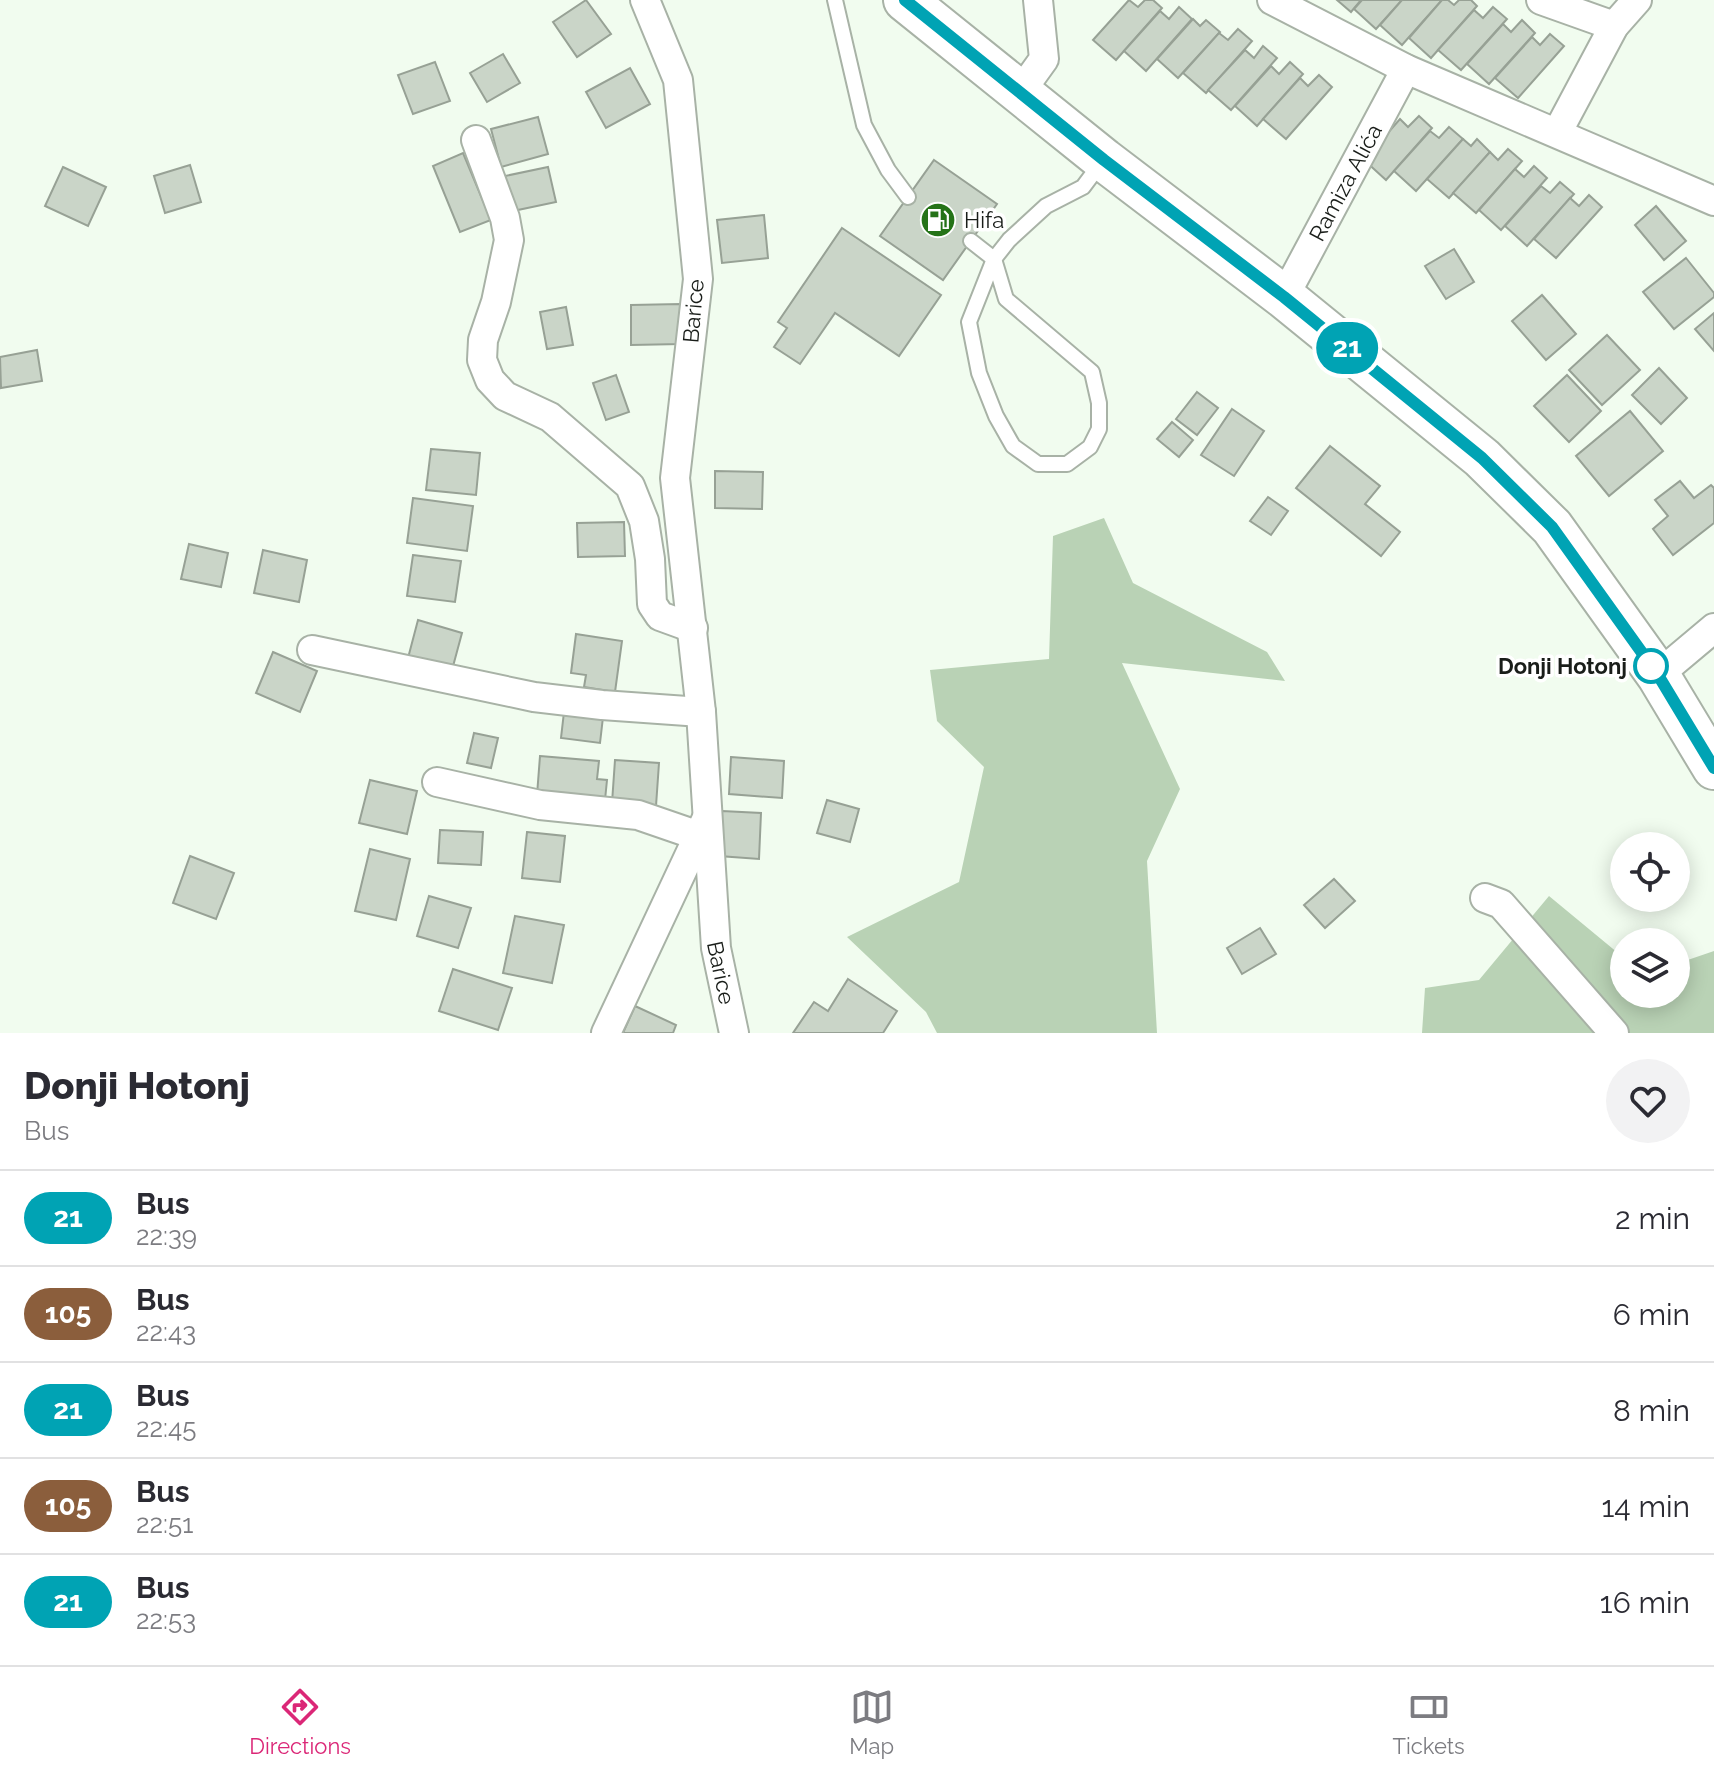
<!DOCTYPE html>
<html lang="en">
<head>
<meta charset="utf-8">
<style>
  :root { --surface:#fff; --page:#f2f2f3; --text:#2b2b33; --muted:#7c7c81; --line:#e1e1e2; --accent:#db2777 }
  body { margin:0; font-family:Raleway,sans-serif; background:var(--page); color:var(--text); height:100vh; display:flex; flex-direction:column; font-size:30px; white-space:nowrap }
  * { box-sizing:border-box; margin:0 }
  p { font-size:26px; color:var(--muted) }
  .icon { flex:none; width:44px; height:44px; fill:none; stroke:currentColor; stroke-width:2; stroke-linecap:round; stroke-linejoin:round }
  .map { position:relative; height:1033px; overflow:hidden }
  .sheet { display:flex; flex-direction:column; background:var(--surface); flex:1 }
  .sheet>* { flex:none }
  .badge { padding:0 16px; border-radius:26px; font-size:28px; line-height:52px }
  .tools { position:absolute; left:1610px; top:832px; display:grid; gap:16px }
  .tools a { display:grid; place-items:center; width:80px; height:80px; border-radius:50%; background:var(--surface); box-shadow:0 4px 20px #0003; font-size:40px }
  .map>.badge { position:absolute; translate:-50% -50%; box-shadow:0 0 0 4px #fff }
  .round { display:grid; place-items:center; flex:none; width:84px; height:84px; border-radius:42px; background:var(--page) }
  .head { display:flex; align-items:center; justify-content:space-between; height:136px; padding:0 24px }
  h1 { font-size:38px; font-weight:800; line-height:60px }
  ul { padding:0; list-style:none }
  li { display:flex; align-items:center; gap:24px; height:96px; padding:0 24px; border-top:2px solid var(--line) }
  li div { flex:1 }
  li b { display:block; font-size:30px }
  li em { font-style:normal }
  li .badge { min-width:88px; font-weight:700; text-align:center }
  .tabs { display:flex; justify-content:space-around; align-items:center; height:112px; border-top:2px solid var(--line); background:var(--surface); font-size:22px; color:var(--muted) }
  .tabs a { display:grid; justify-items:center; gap:4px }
  .tabs .current { color:var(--accent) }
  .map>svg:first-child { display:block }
  .green { fill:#b9d2b5 }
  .building { fill:#cad5c8; stroke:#97a195; stroke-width:2 }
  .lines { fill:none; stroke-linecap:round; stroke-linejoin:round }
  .service-casing { stroke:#a8b2a6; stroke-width:18 }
  .minor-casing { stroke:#a8b2a6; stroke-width:32 }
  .primary-casing { stroke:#a8b2a6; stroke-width:46 }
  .service { stroke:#fff; stroke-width:14 }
  .minor { stroke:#fff; stroke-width:28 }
  .primary { stroke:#fff; stroke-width:42 }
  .line-casing { stroke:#fff; stroke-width:18 }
  .line { stroke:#00a3b4; stroke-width:12 }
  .stop-dot { fill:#fff; stroke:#00a3b4; stroke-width:4 }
  .labels { text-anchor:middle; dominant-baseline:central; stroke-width:7; stroke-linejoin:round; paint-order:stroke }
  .street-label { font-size:22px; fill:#191d19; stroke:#fff }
  .poi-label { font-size:22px; fill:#191d19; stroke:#fff; text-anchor:start }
  .stop-label { font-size:22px; font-weight:bold; fill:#191d19; stroke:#fff; text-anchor:end }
</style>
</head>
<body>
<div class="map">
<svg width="1714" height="1033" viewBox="0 0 1714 1033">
  <rect width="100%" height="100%" fill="#f1fcef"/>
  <g class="green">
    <polygon points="1104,518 1133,583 1267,652 1285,681 1122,663 1180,789 1147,861 1157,1033 937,1033 926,1012 847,937 959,882 984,767 937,721 930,670 1049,659 1053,536"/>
    <polygon points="1549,896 1624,958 1624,994 1676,994 1676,964 1714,951 1714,1033 1422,1033 1425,988 1479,980"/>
  </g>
  <g class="building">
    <polygon points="586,0 611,34 577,57 553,22"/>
    <polygon points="1129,0 1138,7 1145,0 1153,0 1162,8 1116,60 1093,40"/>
    <polygon points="1337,0 1361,0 1351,12"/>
    <polygon points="1362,0 1402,0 1376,29 1354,9"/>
    <polygon points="1402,0 1442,0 1402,45 1380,25"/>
    <polygon points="1442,0 1448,0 1454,5 1459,0 1471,0 1477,6 1431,58 1409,38"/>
    <polygon points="1179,7 1192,19 1146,71 1124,51 1160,11 1169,19"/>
    <polygon points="1493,7 1507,19 1461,70 1438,50 1474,10 1483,18"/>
    <polygon points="1193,19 1200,26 1206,20 1220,32 1178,78 1157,59"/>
    <polygon points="1522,20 1535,33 1489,84 1467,64 1503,24 1511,32"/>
    <polygon points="1238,29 1252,41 1206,93 1183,73 1219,33 1228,40"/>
    <polygon points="1550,34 1564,46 1518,98 1495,78 1532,37 1540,45"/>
    <polygon points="1263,46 1277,58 1231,110 1208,90 1245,50 1254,58"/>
    <polygon points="503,54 520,83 487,102 470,73"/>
    <polygon points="435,62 450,101 413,114 398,75"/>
    <polygon points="1290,62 1303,74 1257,126 1235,106 1271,66 1279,74"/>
    <polygon points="630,68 650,104 606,128 586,92"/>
    <polygon points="1319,75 1332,87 1286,139 1263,119 1300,78 1308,86"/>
    <polygon points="1419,116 1432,128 1386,180 1364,160 1400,119 1408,127"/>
    <polygon points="538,117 548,154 501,167 491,129"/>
    <polygon points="1449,127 1463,139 1416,191 1394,171 1430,131 1439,138"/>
    <polygon points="1463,139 1471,146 1477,139 1490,152 1449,198 1427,179"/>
    <polygon points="1508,149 1522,161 1476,213 1453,193 1490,152 1498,160"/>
    <polygon points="463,153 491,220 460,232 433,166"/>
    <polygon points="934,160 997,204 943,280 880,236"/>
    <polygon points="190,165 201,202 165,213 154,176"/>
    <polygon points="1534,166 1547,178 1501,230 1479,210 1515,169 1524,177"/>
    <polygon points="63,167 106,187 88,226 45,206"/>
    <polygon points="548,167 556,202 513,211 505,176"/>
    <polygon points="1560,182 1574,194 1527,246 1505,226 1541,186 1550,193"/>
    <polygon points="1589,195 1602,207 1556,258 1534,239 1570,198 1579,206"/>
    <polygon points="1656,206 1686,241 1664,260 1635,225"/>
    <polygon points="764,215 768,258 722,263 717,220"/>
    <polygon points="842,228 941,295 899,356 835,313 800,364 774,347 787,328 778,322"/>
    <polygon points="1454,249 1474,282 1446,299 1425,266"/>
    <polygon points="1686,258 1714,293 1714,297 1674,329 1643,292"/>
    <polygon points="1542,295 1576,334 1546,360 1512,321"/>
    <polygon points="680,304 681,344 631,345 631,305"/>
    <polygon points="566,307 573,345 547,349 540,312"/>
    <polygon points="1714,313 1714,351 1695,329"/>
    <polygon points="1607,335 1640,370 1602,405 1569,370"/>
    <polygon points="37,350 42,381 1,388 0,357"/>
    <polygon points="1659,368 1687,398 1661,424 1632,395"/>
    <polygon points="616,375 629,412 606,420 593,383"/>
    <polygon points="1567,375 1601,411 1569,442 1534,406"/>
    <polygon points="1197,392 1218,408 1197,435 1176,419"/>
    <polygon points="1232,409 1264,431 1234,476 1201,455"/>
    <polygon points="1630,411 1663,451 1609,496 1576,456"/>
    <polygon points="1172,422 1193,440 1179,457 1157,439"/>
    <polygon points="1330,446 1380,486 1365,504 1400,532 1381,556 1296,488"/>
    <polygon points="431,449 480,453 476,495 426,490"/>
    <polygon points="715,471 763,472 762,509 715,508"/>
    <polygon points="1680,481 1694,498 1711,485 1714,488 1714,523 1673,555 1653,529 1668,516 1655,500"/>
    <polygon points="1268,497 1288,511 1271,535 1250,521"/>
    <polygon points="413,498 473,506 467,551 407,543"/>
    <polygon points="624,522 625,556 578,557 577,523"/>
    <polygon points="189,544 228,553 221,587 181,579"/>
    <polygon points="263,550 307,560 299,602 254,593"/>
    <polygon points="413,555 461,561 455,602 407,596"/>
    <polygon points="418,620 462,633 452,670 408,658"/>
    <polygon points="576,634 622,641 615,692 584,687 586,675 571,673"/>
    <polygon points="273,652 317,671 300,712 256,693"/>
    <polygon points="564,712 603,717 600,743 561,738"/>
    <polygon points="474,733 498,738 491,768 467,763"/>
    <polygon points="540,756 599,761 597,779 607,780 605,800 537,795"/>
    <polygon points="731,757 784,761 782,798 729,794"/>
    <polygon points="615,760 659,763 656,806 612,803"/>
    <polygon points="370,780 417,791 407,834 359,823"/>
    <polygon points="827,800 859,809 850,842 817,833"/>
    <polygon points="722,811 761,813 759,859 719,856"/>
    <polygon points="440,830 483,832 481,865 438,863"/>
    <polygon points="527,832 565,836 560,882 522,878"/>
    <polygon points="370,849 410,859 396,920 355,911"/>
    <polygon points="190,856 234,873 216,919 173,903"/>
    <polygon points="1334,879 1355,901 1325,928 1304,905"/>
    <polygon points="429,896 471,908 458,948 417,936"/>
    <polygon points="515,916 564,925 552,983 503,973"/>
    <polygon points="1260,928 1276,954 1242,974 1227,948"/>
    <polygon points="453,969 512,988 498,1030 439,1011"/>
    <polygon points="848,979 897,1011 883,1033 793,1033 814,1002 828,1011"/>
    <polygon points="635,1006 676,1025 673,1033 623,1033"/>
  </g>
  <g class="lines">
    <defs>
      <g id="service">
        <polyline points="835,0 864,125 888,170 908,197"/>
        <polyline points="971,241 994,259 1009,240 1046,206 1083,187 1101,163"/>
        <polygon points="994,259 1006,299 1092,372 1099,403 1099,429 1090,447 1067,464 1038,464 1013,446 996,416 979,373 969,322"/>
      </g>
      <g id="minor">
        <path id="s1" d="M645,0L678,80L698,279L675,478L701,712L716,948L734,1033"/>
        <polyline points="1272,0 1406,69 1714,201"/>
        <polyline points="1541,0 1614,26"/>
        <polyline points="1021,91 1044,59 1038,0"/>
        <polyline points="1557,133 1614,26 1637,0"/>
        <polyline points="476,140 505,218 509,240 496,302 483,340 482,360 490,380 505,396 550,417 630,486 644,521 650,559 652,604 660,616 693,628"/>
        <path id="s2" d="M1284,297L1406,69"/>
        <polyline points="312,650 534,697 602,705 701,712"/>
        <polyline points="1658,675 1714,628"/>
        <polyline points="437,782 540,805 638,815 699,836"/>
        <polyline points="1485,898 1501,904 1614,1033"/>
        <polyline points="606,1033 706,820"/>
      </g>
      <polyline id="primary" points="905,0 1104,160 1284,297 1482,458 1552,527 1658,675 1714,768"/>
    </defs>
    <use href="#service" class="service-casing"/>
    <use href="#minor" class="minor-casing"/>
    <use href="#primary" class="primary-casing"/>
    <use href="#service" class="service"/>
    <use href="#minor" class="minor"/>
    <use href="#primary" class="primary"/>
  </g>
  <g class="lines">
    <defs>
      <polyline id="line" points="905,0 1104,160 1284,297 1482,458 1552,527 1658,675 1714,768"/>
    </defs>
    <use href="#line" class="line-casing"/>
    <use href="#line" class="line"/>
  </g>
  <defs>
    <symbol id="fuel-disc" viewBox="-11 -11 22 22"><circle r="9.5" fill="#257318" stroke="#fff"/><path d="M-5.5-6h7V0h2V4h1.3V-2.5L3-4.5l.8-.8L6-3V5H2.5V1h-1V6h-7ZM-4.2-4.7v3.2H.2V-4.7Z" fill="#fff"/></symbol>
  </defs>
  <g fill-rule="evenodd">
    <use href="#fuel-disc" x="918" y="200" width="40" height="40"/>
  </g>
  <circle class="stop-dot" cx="1651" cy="666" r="16"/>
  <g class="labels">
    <g class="street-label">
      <text stroke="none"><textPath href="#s2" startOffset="130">Ramiza Alića</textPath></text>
      <text transform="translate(693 311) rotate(-85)">Barice</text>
      <text stroke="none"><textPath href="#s1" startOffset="984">Barice</textPath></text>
    </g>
    <g class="poi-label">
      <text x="964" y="220">Hifa</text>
    </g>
    <g class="stop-label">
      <text x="1627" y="666">Donji Hotonj</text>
    </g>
  </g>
</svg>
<div class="tools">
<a><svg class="icon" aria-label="locate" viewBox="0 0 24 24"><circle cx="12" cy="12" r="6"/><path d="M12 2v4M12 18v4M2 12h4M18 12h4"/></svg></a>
<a><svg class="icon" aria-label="layers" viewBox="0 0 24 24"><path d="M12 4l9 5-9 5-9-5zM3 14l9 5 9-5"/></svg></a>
</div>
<b class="badge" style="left:1347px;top:348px;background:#00a3b4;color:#fff">21</b>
</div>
<section class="sheet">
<div class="head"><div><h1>Donji Hotonj</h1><p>Bus</p></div><a class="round"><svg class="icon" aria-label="heart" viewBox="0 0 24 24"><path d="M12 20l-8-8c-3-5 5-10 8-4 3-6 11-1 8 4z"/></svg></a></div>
<ul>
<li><span class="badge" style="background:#00a3b4;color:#fff">21</span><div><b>Bus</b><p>22:39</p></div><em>2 min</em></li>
<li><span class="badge" style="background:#8b5e3c;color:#fff">105</span><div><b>Bus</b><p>22:43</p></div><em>6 min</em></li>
<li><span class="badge" style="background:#00a3b4;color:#fff">21</span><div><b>Bus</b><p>22:45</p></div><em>8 min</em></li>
<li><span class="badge" style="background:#8b5e3c;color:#fff">105</span><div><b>Bus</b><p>22:51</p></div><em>14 min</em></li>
<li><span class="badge" style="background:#00a3b4;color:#fff">21</span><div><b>Bus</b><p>22:53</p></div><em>16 min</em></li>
</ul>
</section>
<nav class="tabs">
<a class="current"><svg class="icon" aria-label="directions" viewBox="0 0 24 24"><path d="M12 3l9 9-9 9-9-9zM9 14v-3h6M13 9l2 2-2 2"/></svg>Directions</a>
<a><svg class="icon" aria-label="map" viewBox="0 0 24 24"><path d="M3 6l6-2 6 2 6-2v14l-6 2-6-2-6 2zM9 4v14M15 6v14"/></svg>Map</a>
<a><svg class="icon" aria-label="tickets" viewBox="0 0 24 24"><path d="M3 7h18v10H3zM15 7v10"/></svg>Tickets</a>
</nav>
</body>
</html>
